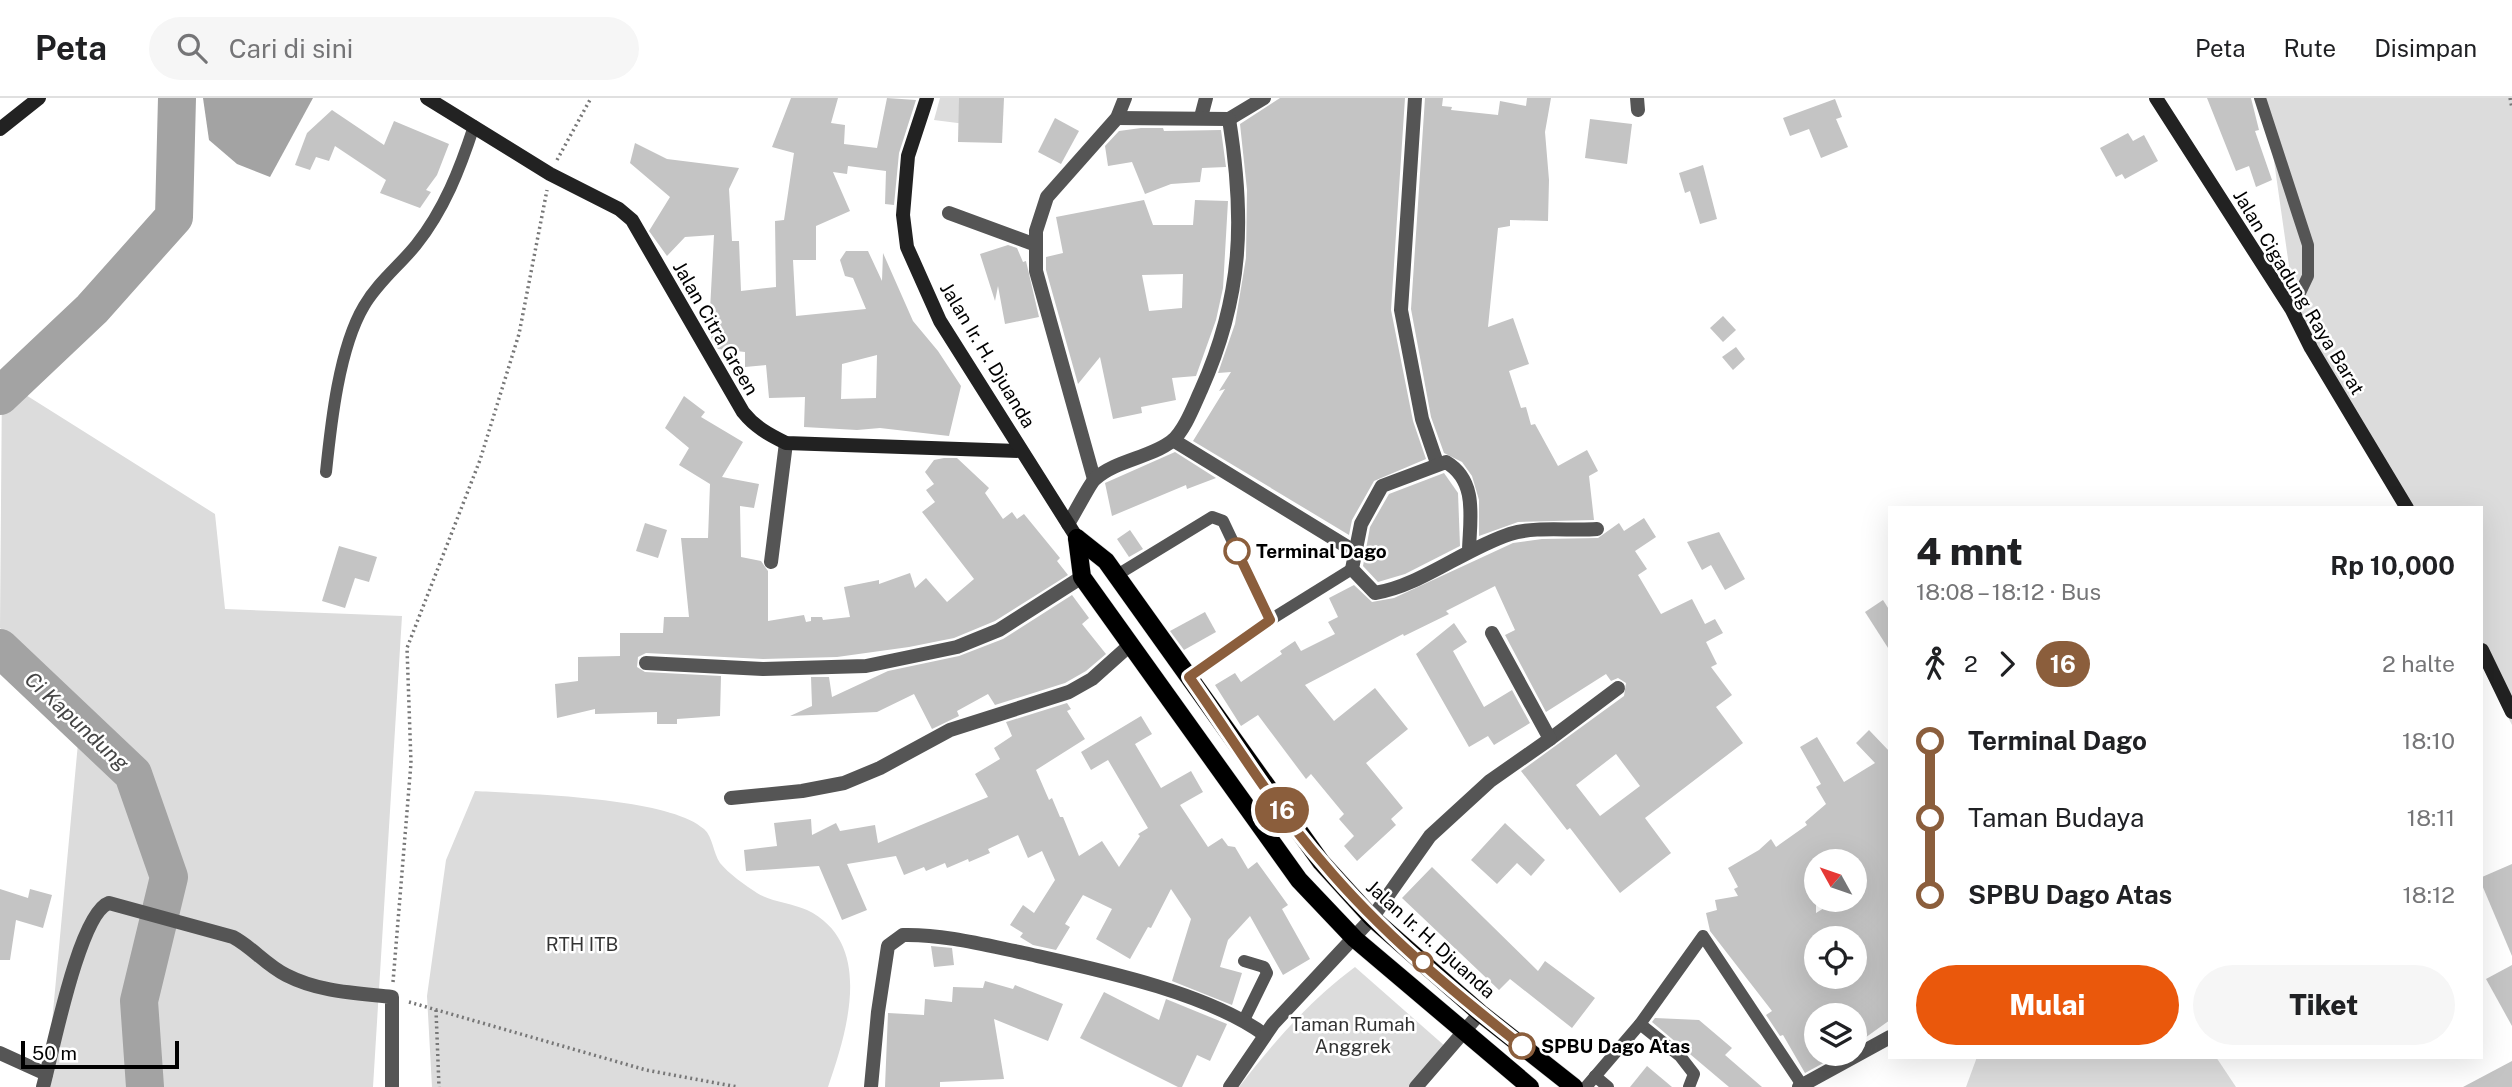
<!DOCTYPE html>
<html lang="id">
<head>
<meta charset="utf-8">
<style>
  :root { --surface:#fff; --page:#f6f6f6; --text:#202124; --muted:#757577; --line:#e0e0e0; --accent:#ea580c }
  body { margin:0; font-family:"Public Sans",sans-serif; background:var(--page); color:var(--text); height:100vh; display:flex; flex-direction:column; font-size:26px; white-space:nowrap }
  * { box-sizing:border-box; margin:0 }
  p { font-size:23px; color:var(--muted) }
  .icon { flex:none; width:38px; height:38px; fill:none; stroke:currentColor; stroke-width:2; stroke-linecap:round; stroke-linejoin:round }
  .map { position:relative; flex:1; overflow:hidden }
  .drawer { position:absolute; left:1888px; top:408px; width:595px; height:553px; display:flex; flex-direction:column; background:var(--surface); border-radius:0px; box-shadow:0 7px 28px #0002 }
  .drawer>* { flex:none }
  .badge { padding:0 14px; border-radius:23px; font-size:24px; line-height:46px }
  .needle { width:46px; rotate:310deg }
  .tools { position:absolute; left:1804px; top:751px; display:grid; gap:14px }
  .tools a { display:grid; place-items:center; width:63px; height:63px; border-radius:50%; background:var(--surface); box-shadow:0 7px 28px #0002; font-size:35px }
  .scale { position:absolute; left:21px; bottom:18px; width:158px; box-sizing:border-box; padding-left:7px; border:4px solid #000; border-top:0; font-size:19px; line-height:24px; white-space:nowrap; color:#000; -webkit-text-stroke:5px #fff; paint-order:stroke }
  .map>.badge { position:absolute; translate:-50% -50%; box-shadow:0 0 0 4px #fff }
  .legs { display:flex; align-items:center; gap:10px; height:77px; padding:0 28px; font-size:23px }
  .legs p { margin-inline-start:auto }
  .head { display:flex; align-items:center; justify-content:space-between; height:119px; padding:0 28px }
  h1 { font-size:38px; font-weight:800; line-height:52px }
  .primary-button { display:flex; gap:14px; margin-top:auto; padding:14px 28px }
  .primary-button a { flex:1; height:80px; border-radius:42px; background:var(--accent); color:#fff; font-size:28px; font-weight:800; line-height:80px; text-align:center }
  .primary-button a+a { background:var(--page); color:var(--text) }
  ul { padding:0 28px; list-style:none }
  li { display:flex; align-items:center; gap:24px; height:77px; font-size:26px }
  li i { display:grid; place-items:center; width:10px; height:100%; margin:0 9px; background:currentColor }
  li i::after { content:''; width:18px; height:18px; margin:-9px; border:5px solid; border-radius:50%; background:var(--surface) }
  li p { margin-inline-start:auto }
  li:first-child i { background:linear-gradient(#0000 50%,currentColor 0) }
  li:last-child i { background:linear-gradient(currentColor 50%,#0000 0) }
  header { display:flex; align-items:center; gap:42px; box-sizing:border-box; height:98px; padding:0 35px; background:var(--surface); border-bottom:2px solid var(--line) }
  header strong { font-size:33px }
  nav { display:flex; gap:38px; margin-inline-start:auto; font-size:24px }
  .search { width:490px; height:63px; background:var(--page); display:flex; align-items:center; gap:18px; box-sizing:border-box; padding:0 24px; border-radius:38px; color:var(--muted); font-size:26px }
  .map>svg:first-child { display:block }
  .green { fill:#dcdcdc }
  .water { fill:#a3a3a3 }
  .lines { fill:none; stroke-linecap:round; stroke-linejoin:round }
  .river { stroke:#a3a3a3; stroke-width:38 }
  .building { fill:#c4c4c4; fill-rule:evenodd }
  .primary-casing { stroke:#dbdbdb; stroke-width:19 }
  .path { stroke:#777; stroke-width:3.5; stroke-dasharray:2 3.5; stroke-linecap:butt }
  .lane { stroke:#555; stroke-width:12 }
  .street { stroke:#555; stroke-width:14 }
  .secondary { stroke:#222; stroke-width:14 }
  .primary { stroke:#000; stroke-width:18 }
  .line-1-casing { stroke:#fff; stroke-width:16 }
  .line-1 { stroke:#8b5e3c; stroke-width:10 }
  .stop-1-dot { fill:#fff; stroke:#8b5e3c; stroke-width:3.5 }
  .labels { text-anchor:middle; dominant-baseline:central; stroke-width:5; stroke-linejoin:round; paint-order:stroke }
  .street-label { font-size:19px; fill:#000; stroke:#fff }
  .stop-label { font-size:19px; font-weight:bold; fill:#000; stroke:#fff; text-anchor:start }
  .park-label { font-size:19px; fill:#333; stroke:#fff }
  .water-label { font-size:21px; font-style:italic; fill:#444; stroke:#fff }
</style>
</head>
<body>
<header>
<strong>Peta</strong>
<div class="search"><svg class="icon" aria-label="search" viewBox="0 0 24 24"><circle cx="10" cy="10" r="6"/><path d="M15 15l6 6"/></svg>Cari di sini</div>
<nav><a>Peta</a><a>Rute</a><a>Disimpan</a></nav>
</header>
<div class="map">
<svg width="2512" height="989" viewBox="0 0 2512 989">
  <rect width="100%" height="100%" fill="#fff"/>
  <g class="green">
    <polygon points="940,0 990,0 981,28 934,22"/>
    <polygon points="2265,0 2512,0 2512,627 2482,568 2482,410 2399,409 2295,210"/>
    <polygon points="2,282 215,416 225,511 402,518 373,989 46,989 81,613 0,530"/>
    <path d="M475,693C525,696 669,699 704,731C713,739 713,755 720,765C728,775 746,788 757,795C772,804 792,805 807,812C875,845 847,934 828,989H432L427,898L446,762Z"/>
    <path d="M1355,869L1446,949L1410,989H1239C1274,944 1309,903 1355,869Z"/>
    <polygon points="1977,959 2216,959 2236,989 1966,989"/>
  </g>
  <polygon class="water" points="203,0 313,0 270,79 237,66 209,42"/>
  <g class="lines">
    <g class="river">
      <polyline points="0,298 92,211 174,119 177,0"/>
      <polyline points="0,550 133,676 169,779 139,903 145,989"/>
    </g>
  </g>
  <g class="building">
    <path d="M791,0H838L831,25L845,27L844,46L877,50L887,0L916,2L899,55L894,107L885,106L886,73L848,68L847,76L833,74L850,113L816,128V162H793L796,218L866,211L853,180L845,178L840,162L846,153H868L882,183L883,155L913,223L938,253L961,288L949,338L880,330L857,332L804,329L805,299L769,300L766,267L745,269V254L718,251L712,242L709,231L714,137L685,139L667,158L649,133L670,99L630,65L635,45L667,61L739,70L729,91L732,143H739L741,193L776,189L775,123L784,122L794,55L772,49ZM877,257L876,300L841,301L842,266Z"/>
    <polygon points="959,0 1004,0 1002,45 958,44"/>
    <polygon points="1280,0 1405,0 1391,212 1413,323 1426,361 1374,383 1352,422 1349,437 1193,343 1225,291 1219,293 1231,274 1218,275 1235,226 1246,160 1247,92 1240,26"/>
    <polygon points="1425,0 1443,0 1442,8 1452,9 1451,12 1498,17 1500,3 1526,8 1527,0 1551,0 1545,34 1549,82 1548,123 1510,122 1510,128 1498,130 1488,229 1513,220 1529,266 1509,273 1521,310 1526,309 1531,327 1535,326 1558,368 1587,352 1598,373 1589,378 1594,422 1518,424 1479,438 1479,402 1472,378 1462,364 1444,355 1431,319 1411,211"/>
    <polygon points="2207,0 2251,0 2259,32 2255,33 2272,82 2256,89 2249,68 2236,73"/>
    <polygon points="1835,1 1842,19 1836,21 1848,49 1821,60 1809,31 1790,38 1783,20"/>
    <polygon points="332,12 384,47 394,23 449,46 437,77 426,92 431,94 420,110 380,95 386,82 335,48 329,63 316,59 310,72 295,67 307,35"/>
    <polygon points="1055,20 1079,33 1061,66 1038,54"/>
    <polygon points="1590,21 1632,26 1627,66 1585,60"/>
    <polygon points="1141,30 1163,30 1164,33 1221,32 1226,69 1202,70 1200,84 1171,86 1145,96 1132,64 1108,68 1105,48 1119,33"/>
    <polygon points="2128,35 2133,43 2144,37 2158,63 2125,81 2122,76 2116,79 2100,50"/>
    <polygon points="1703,67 1717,121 1700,126 1690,93 1685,95 1679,75"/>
    <path d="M1144,102L1153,127H1193L1195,102L1228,103L1223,190L1216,222L1196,278L1172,280L1176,302L1141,309L1142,315L1113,321L1100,259L1078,286L1046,172V159L1063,155L1056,119ZM1183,176L1182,210L1149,213L1142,177Z"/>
    <polygon points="1008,147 1017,150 1023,164 1026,163 1039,219 1005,226 998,188 995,203 980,156"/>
    <polygon points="1723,218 1736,232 1723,244 1710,230"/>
    <polygon points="1736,249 1745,261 1733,272 1722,259"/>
    <polygon points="684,298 705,314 701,319 743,344 722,379 759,386 754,410 740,408 741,459 761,463 768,473 768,523 804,517 806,524 811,523 811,519 822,519 823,522 850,519 844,489 879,482 879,486 910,475 915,490 926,480 947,504 974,481 922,414 935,404 926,392 934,386 925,374 934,362 944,360 957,360 989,390 985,395 1003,421 1012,414 1017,421 1024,416 1060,460 1057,463 1068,477 995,523 954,540 909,549 837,559 763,561 646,555 638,559 637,569 645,574 721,578 720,618 677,621 677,626 657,626 657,614 595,616 595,611 557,620 555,586 578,583 578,559 620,558 620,535 663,535 664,519 689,519 681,440 708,440 710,386 679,367 689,350 665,330"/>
    <polygon points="1175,354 1216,380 1187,391 1186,387 1112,418 1105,385"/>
    <polygon points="1444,375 1458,395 1460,448 1405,476 1378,484 1363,468 1370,429 1389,396"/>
    <path d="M1644,420L1656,439L1635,453L1647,471L1638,477L1661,516L1692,501L1705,526L1715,521L1723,535L1706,544L1717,566L1711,569L1732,597L1716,609L1743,645L1645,720L1671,755L1620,795L1570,730L1567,732L1521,673L1624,598L1626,585L1618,580L1611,583L1606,576L1546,614L1505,537L1515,532L1495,488L1446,513L1449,516L1404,538L1403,536L1305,587L1334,623L1375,590L1408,631L1366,665L1403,710L1391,721L1396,727L1357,763L1344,748L1354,738L1339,721L1344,716L1311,676L1306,681L1258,617L1241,628L1215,587L1235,575L1241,584L1282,556L1280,553L1295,543L1301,553L1335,536L1328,524L1338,519L1329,500L1354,487L1372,504L1394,500L1513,445L1542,441L1598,440L1619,425L1624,433ZM1616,656L1640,688L1600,718L1576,687Z"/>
    <polygon points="645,425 667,432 658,460 636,453"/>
    <polygon points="1130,432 1143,451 1129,459 1117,441"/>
    <polygon points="1719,434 1745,481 1725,492 1711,467 1702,472 1687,444"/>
    <polygon points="339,448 377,459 369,484 355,480 345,510 322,503"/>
    <polygon points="1072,497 1089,520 1082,526 1106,556 1086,573 1065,585 995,607 988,596 957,613 959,618 932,631 914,596 877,614 790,618 812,608 811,579 829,579 832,599 888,573 959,558 1003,541"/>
    <polygon points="1883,502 1890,513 1890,553 1865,514"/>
    <polygon points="1205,514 1216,534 1184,552 1170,533"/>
    <polygon points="1454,525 1467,544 1453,553 1484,609 1512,592 1530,625 1494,647 1488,638 1469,649 1416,556"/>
    <polygon points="1067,605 1071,611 1067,613 1085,641 1036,672 1049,702 1052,700 1060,719 1063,719 1079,758 1102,743 1119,769 1140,738 1138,736 1148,730 1108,662 1091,672 1081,654 1141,618 1152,636 1135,646 1161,690 1191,673 1203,694 1180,707 1208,749 1222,740 1228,748 1235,749 1248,771 1257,764 1288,807 1282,811 1310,861 1283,877 1250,818 1228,842 1220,869 1242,875 1232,907 1172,883 1191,821 1171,791 1151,830 1148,829 1130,861 1096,841 1112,811 1083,797 1065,826 1070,829 1056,852 1033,847 1020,839 1023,835 1010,827 1023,807 1034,815 1055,782 1042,753 1028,760 1018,737 988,751 990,755 969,764 968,761 947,770 945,765 926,773 924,769 904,777 896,758 847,766 867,812 842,822 819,768 746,773 744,752 777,748 774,725 811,721 812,737 836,725 840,733 875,727 878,745 988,699 975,676 1000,661 994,650 1012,638 1006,624"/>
    <path d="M1869,632L1890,654V922L1855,947V917H1816V956H1840L1805,975L1783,937L1780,938L1766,917L1772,913L1710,833L1706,815L1717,812L1715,802L1738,798L1734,791L1738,789L1728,770L1759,752L1771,741L1776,749L1807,727L1805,724L1826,706L1816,689L1821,686L1800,649L1817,639L1844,684L1875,665L1856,645ZM1816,763H1855V802H1837L1816,815ZM1816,840H1855V878H1816Z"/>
    <polygon points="1505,725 1545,762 1531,778 1517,765 1497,786 1471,762"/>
    <polygon points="2512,766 2512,858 2482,787 2482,779"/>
    <polygon points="1432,769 1538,873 1545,863 1595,900 1572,930 1510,881 1499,892 1402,800"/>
    <polygon points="0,791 28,800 30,791 52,797 43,830 16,822 10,862 0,862"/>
    <polygon points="931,848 952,850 954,867 934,869"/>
    <polygon points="2512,867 2512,928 2486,881"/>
    <polygon points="985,883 1013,891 1015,887 1063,906 1048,943 994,921 1004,981 940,984 940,989 885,989 888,915 924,917 925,901 952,904 953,889 983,890"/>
    <polygon points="1104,894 1159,922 1166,901 1227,926 1210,963 1197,957 1182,989 1178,989 1080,940"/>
    <polygon points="1655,920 1699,922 1732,950 1725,957 1762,989 1729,989 1652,924"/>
    <polygon points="2512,963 2512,989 2463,989"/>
    <polygon points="1647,968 1672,989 1630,989"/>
  </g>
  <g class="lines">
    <defs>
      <g id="primary">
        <polyline points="1077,440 1106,463 1321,764 1372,820 1480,915 1574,989"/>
        <polyline points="1077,440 1082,479 1299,782 1355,841 1530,989"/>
      </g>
    </defs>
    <use href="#primary" class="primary-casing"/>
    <g class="path">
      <polyline points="2510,0 2512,10"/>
      <polyline points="557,62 591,0"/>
      <polyline points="393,884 411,665 407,550 480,362 519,236 547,92"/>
      <polyline points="409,904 646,972 738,989"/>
      <polyline points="436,912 439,989"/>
    </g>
    <g class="lane">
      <polyline points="2260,0 2308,147 2308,178 2292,212"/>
      <path d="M326,374C331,325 339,250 364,208C378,184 399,168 416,147C444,112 460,71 474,28"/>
      <polyline points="1117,477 1212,419 1223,423 1270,522 1189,579"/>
      <polyline points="1270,522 1352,471"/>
      <polyline points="1244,863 1264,869 1267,875 1244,922"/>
      <polyline points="1640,926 1680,958 1694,976 1689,989"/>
      <polyline points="1595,978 1608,989"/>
      <polyline points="1586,989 1640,926 1703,838 1802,987"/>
    </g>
    <g class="street">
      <polyline points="1415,0 1401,212 1422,321 1437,365"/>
      <polyline points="1637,0 1638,12"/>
      <polyline points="1201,19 1206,0"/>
      <polyline points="1117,20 1229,21 1264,0"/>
      <polyline points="949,115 1036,147"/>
      <polyline points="1173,342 1354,453"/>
      <polyline points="1094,381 1036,173 1036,133 1047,99 1117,20 1125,0"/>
      <path d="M1068,426C1074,417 1090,385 1095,381C1116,362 1150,360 1172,343C1185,332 1194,307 1201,292C1243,198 1245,121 1229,21"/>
      <path d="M1469,452C1470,420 1478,383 1446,364L1382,388L1361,426L1352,471L1375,495C1420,488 1464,451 1510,436C1535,428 1570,433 1597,431"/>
      <polyline points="771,464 786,345"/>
      <polyline points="646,565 763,571 866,568 957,549 999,532 1082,479"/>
      <polyline points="1550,641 1618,590"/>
      <polyline points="731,700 802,693 844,685 880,670 950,632 1069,594 1092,581 1130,547"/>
      <polyline points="0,955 46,976"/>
      <path d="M43,989C52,957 79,815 109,805L233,839C252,849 266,867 286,877C319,894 355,895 392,899V989"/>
      <path d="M871,989L878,914L888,848L903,837C943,836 985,847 1024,855C1095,871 1207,894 1265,937"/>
      <polyline points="1230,989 1273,926 1372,820 1430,738 1490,683 1550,641 1492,535"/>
      <polyline points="1416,989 1480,915"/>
      <polyline points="1799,989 1890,939"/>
    </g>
    <g class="secondary">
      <path d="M427,0L550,76L619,111L632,122L743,314C755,329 768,336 786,345L1021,353"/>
      <polyline points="927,0 908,58 903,117 907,149 940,223 1077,440"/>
      <polyline points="2156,0 2292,212 2311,250 2407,410"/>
      <polyline points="0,31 39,0"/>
      <polyline points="2482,552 2512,614"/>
    </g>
    <use href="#primary" class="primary"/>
  </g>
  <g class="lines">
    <defs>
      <path id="line-1" d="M1237,453L1270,522L1189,579C1233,641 1273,708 1323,765C1381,834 1452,893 1522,948"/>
    </defs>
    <use href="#line-1" class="line-1-casing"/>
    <use href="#line-1" class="line-1"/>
  </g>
  <g class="stop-1-dot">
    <circle cx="1237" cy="453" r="12"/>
    <circle cx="1423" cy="864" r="9"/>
    <circle cx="1522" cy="948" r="12"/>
  </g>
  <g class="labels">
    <g class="street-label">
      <text transform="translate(2299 194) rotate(59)">Jalan Cigadung Raya Barat</text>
      <text transform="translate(716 230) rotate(60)">Jalan Citra Green</text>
      <text transform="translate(988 257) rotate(59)">Jalan Ir. H. Djuanda</text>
      <text transform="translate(1431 841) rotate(42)">Jalan Ir. H. Djuanda</text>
    </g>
    <g class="stop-label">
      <text x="1256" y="453">Terminal Dago</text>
      <text x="1541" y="948">SPBU Dago Atas</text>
    </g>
    <g class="park-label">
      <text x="582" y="846">RTH ITB</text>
      <text x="1353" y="926">Taman Rumah<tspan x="1353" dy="22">Anggrek</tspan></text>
    </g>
    <g class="water-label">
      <text transform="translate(77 623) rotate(43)">Ci Kapundung</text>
    </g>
  </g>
</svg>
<div class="tools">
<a><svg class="needle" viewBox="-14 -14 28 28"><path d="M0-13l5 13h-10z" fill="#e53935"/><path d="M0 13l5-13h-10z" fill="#757577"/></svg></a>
<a><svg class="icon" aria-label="locate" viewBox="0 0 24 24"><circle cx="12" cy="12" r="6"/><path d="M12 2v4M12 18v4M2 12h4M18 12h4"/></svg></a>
<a><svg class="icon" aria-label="layers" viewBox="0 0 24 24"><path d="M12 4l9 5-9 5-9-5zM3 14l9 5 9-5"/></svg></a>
</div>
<div class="scale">50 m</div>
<b class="badge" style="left:1282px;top:712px;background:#8b5e3c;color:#fff">16</b>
<section class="drawer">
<div class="head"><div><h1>4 mnt</h1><p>18:08 – 18:12 · Bus</p></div><b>Rp 10,000</b></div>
<div class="legs"><svg class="icon" aria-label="walk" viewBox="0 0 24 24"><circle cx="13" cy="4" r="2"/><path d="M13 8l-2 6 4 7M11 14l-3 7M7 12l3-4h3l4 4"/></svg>2<svg class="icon" aria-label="forward" viewBox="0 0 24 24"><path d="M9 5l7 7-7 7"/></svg><b class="badge" style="background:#8b5e3c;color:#fff">16</b><p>2 halte</p></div>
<ul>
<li><i style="color:#8b5e3c"></i><b>Terminal Dago</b><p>18:10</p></li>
<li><i style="color:#8b5e3c"></i><span>Taman Budaya</span><p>18:11</p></li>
<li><i style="color:#8b5e3c"></i><b>SPBU Dago Atas</b><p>18:12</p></li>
</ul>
<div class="primary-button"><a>Mulai</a><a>Tiket</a></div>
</section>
</div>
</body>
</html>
